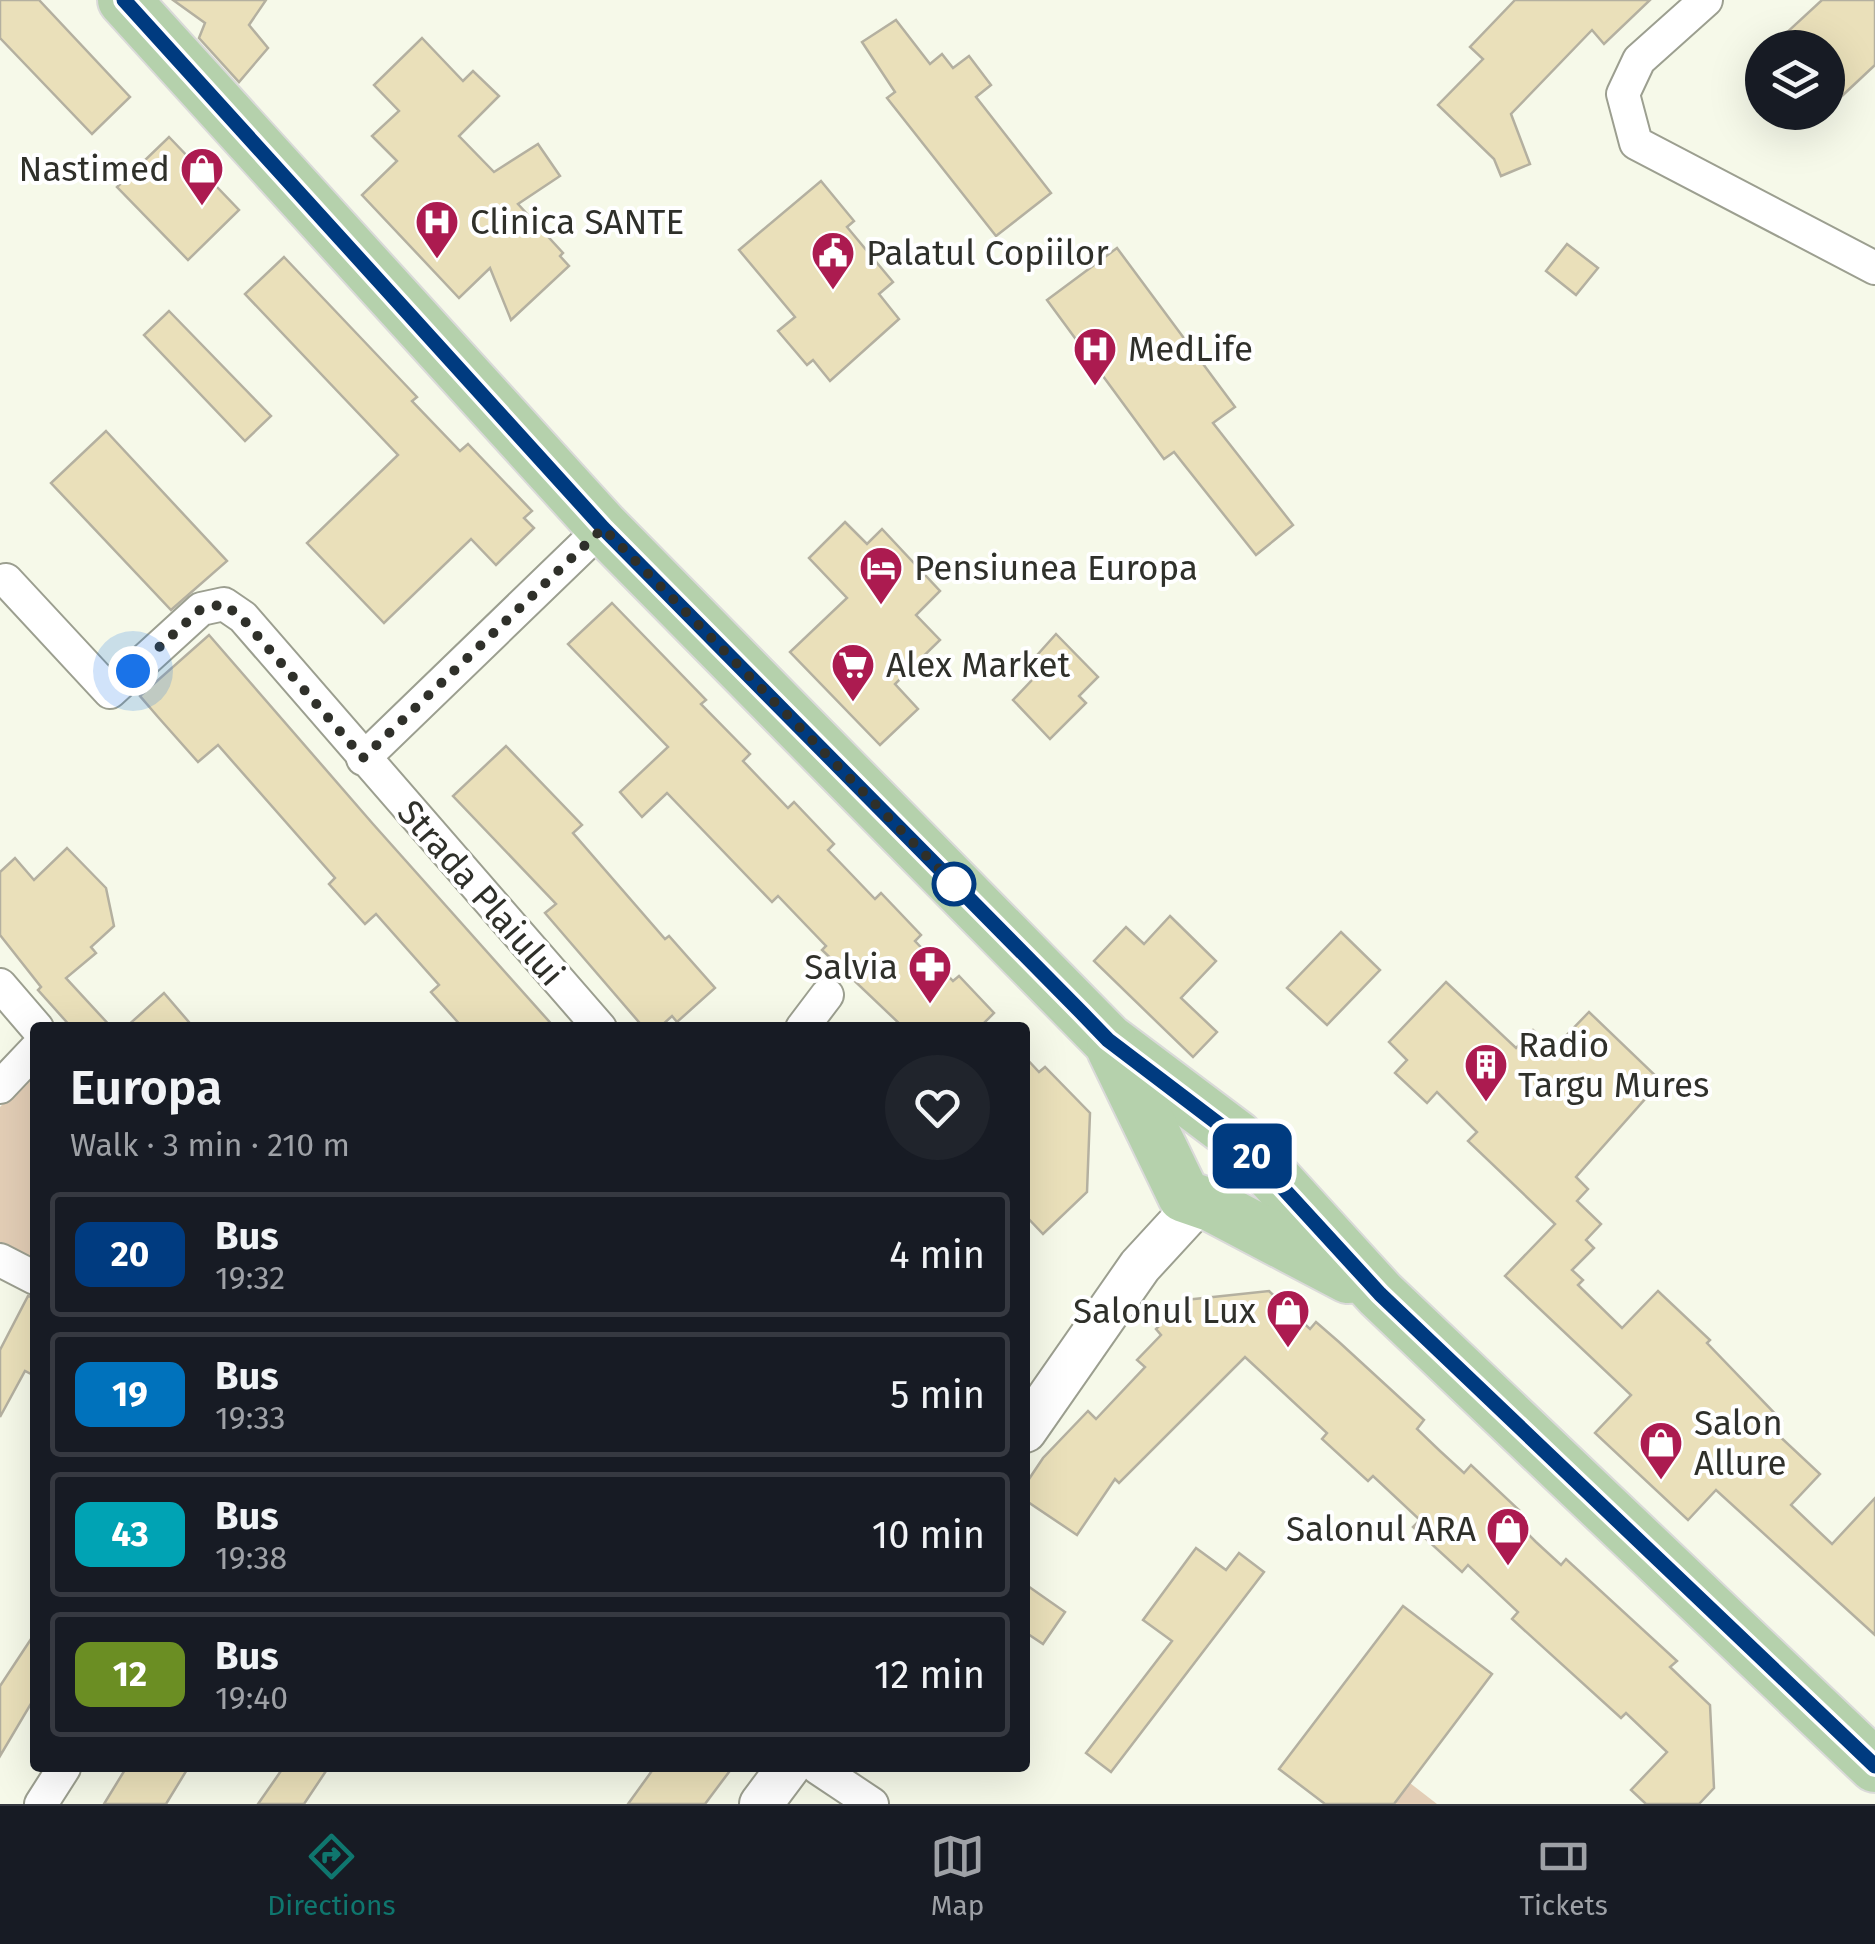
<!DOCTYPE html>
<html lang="en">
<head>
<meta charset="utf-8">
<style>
  :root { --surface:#171b24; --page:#20242c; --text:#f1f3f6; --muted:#9ea1a6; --line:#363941; --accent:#0f766e }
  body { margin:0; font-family:"Fira Sans",sans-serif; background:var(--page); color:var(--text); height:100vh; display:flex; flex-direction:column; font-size:38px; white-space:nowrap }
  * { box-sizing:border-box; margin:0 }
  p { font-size:32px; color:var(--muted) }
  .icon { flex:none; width:55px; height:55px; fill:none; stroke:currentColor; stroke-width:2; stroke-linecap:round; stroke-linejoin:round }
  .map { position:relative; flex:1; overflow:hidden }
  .side { position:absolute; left:30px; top:1022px; width:1000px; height:750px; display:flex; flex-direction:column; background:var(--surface); border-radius:10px; box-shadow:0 10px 40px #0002 }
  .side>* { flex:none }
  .badge { padding:0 20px; border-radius:15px; font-size:35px; line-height:65px }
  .fabs { position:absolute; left:1745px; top:30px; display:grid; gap:20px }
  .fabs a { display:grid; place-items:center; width:100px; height:100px; border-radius:50%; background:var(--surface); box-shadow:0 10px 40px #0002; font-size:50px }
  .you { position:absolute; width:50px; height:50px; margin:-25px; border:8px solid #fff; border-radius:50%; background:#1a73e8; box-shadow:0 0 0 15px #1a73e833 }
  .map>.badge { position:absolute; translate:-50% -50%; box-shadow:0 0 0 5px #fff }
  .round { display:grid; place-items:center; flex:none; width:105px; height:105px; border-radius:52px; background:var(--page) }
  .headline { display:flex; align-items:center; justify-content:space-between; height:170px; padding:0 40px }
  h1 { font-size:48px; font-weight:600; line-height:75px }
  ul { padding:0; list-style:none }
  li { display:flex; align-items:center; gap:30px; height:125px; margin:0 20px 15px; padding:0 20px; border:5px solid var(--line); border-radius:10px }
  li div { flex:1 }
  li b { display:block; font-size:38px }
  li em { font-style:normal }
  li .badge { min-width:110px; font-weight:700; text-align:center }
  .tabs { display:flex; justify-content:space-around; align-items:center; height:140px; border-top:2px solid var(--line); background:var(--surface); font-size:28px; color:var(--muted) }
  .tabs a { display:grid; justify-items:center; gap:5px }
  .tabs .on { color:var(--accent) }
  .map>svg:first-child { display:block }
  .green { fill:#e3ceb6 }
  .building { fill:#eae0ba; stroke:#b4b0a0; stroke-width:2.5 }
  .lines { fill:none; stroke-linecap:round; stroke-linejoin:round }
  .minor-casing { stroke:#9c9f90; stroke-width:36 }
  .tertiary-casing { stroke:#9c9f90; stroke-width:46 }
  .primary-casing { stroke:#dadad9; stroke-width:56 }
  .minor { stroke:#fff; stroke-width:32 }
  .tertiary { stroke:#fff; stroke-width:42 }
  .primary { stroke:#b5d1ac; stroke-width:52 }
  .line-casing { stroke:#fff; stroke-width:22 }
  .line { stroke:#003b80; stroke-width:15 }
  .walk { stroke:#2f302a; stroke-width:10; stroke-dasharray:0 18 }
  .stop-dot { fill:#fff; stroke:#003b80; stroke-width:5 }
  .labels { text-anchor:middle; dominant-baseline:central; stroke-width:8; stroke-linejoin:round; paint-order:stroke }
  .poi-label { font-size:35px; fill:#2f302a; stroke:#fff; text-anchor:start }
  .street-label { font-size:35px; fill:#2f302a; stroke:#fff }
</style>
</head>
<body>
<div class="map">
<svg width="1875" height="1804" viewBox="0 0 1875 1804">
  <rect width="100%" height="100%" fill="#f6f9e9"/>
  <g class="green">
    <polygon points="35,1068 35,1267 0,1249 0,1107"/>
    <polygon points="1406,1780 1437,1804 1388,1804"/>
  </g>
  <g class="building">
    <polygon points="0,0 39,0 130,97 92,134 0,38"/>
    <polygon points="173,0 266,0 249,25 268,48 239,82 199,38 205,23"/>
    <polygon points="1515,0 1650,0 1604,44 1592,30 1511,114 1530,164 1501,176 1494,159 1438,105 1483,59 1470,47"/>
    <polygon points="1822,0 1875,0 1875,65 1828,109 1828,48 1770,48"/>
    <polygon points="896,20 930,64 942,54 953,68 969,56 991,85 976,97 1051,193 996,236 887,98 895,92 862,42"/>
    <polygon points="422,38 463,81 473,71 499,96 459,136 494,172 538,144 560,176 518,204 563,253 560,256 569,266 511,320 490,268 459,298 362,195 397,161 372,136 399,111 374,85"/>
    <polygon points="169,137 239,210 188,260 117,187"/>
    <polygon points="821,181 854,221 847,227 893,282 879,294 899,319 830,381 813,360 807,365 778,331 795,317 739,250"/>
    <polygon points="1567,244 1598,268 1576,295 1546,271"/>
    <polygon points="1117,248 1235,407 1213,423 1293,525 1256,555 1174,452 1164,459 1047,300"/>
    <polygon points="284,257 417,397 412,401 460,451 468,444 532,511 524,518 534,528 496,565 471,539 384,623 307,543 398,455 245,294"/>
    <polygon points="169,311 271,416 245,441 144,335"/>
    <polygon points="106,431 227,561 171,610 51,483"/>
    <polygon points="845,522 867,544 882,529 940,591 916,615 940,640 895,684 918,709 880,745 790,652 847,598 809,558"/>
    <polygon points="612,603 706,700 701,704 750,754 743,761 788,808 794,802 834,844 828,850 851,874 875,899 881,893 921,935 915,941 953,981 959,976 994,1013 979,1028 904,1028 822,950 826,946 778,896 772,902 667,793 642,817 620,792 668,747 568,644"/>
    <polygon points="1056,634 1098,677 1079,696 1086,703 1050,739 1013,700 1031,681 1022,672"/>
    <polygon points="209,635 373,824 555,1028 463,1028 431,992 439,985 376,914 365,924 329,884 335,878 218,745 198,762 158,717 140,696"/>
    <polygon points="506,746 582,825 573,833 665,939 669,936 715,988 677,1022 672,1016 659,1028 644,1028 545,913 556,904 453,796"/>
    <polygon points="67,848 106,888 114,926 91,947 96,953 66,978 112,1028 72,1028 38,990 41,987 0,935 0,872 15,858 34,880"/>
    <polygon points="1170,916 1216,961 1181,998 1217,1032 1193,1057 1094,961 1126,927 1144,944"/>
    <polygon points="1341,932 1380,970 1327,1025 1287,988"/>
    <polygon points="1446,982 1516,1048 1533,1030 1553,1049 1589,1012 1661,1081 1576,1177 1588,1189 1577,1201 1601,1224 1586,1240 1594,1248 1572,1270 1583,1280 1578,1285 1622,1328 1658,1291 1710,1340 1707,1343 1782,1421 1773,1430 1820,1474 1791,1505 1832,1544 1875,1498 1875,1635 1716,1490 1688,1520 1595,1433 1631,1395 1505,1276 1555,1224 1468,1141 1477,1132 1437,1092 1427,1103 1395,1073 1407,1060 1389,1042"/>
    <polygon points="164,993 194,1028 125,1028"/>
    <polygon points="1025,1057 1039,1072 1045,1067 1090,1113 1087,1192 1043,1234 1025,1215"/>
    <polygon points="1269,1291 1310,1329 1316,1322 1339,1342 1424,1420 1417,1429 1440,1451 1464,1473 1471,1465 1519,1510 1512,1518 1536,1542 1561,1565 1566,1559 1677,1661 1670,1667 1710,1705 1714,1788 1699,1804 1646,1804 1631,1790 1667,1752 1626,1713 1621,1718 1512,1619 1518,1612 1468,1565 1462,1572 1413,1527 1420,1520 1373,1476 1368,1481 1322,1439 1327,1433 1245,1357 1119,1483 1115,1479 1077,1535 1025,1500 1025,1485 1043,1458 1088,1411 1096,1419 1145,1367 1137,1360 1161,1335 1156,1329 1185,1300"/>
    <polygon points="28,1296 35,1298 35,1376 25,1371 0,1417 0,1350"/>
    <polygon points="1196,1548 1226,1570 1239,1553 1264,1572 1111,1772 1086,1753 1172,1641 1143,1620"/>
    <polygon points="1025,1584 1065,1612 1043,1644 1025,1632"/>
    <polygon points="1403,1606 1492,1674 1394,1804 1325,1804 1279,1769"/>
    <polygon points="35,1633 35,1697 0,1756 0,1686"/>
    <polygon points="126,1768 188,1768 166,1804 104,1804"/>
    <polygon points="283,1768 328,1768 304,1804 258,1804"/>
    <polygon points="654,1768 732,1768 705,1804 628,1804"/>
  </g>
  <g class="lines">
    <defs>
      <g id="minor">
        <polyline points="1706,0 1639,60 1623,94 1636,143 1875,268"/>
        <polyline points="6,580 110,692 201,609 224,604 243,617 600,1028"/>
        <polyline points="363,759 603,527"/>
        <polyline points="0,985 37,1028"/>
        <polyline points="802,1028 827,995"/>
        <polyline points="0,1087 35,1050"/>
        <polyline points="0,1260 35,1278"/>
        <polyline points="818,1768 872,1804"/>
        <polyline points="41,1804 64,1768"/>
      </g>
      <g id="tertiary">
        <polyline points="1025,1431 1140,1266 1197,1204"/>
        <polyline points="761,1804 788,1768"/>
      </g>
      <g id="primary">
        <polyline points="124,0 603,527 1053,984 1108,1040 1237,1137 1380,1294 1875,1766"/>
        <polyline points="1113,1049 1184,1196 1213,1206 1348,1277"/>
      </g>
    </defs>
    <use href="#minor" class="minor-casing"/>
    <use href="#tertiary" class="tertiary-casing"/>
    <use href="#primary" class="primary-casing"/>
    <use href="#minor" class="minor"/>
    <use href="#tertiary" class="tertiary"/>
    <use href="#primary" class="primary"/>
  </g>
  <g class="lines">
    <defs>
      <polyline id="line" points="124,0 603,528 1081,1012 1108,1040 1237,1138 1380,1294 1875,1766"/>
    </defs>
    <use href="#line" class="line-casing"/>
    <use href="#line" class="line"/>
    <polyline class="walk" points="133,671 201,609 224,604 242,618 363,758 603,528 954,884"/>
  </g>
  <defs>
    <symbol id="shop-pin" viewBox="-11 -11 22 30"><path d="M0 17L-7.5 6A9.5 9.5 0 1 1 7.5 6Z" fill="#ac1b50" stroke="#fff"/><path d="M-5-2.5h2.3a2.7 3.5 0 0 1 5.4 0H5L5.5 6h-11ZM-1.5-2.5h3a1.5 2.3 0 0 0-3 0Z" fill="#fff"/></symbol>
    <symbol id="hospital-pin" viewBox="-11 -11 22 30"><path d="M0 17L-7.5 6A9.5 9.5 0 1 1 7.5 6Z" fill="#ac1b50" stroke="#fff"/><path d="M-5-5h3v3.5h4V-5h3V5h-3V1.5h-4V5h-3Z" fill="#fff"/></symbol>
    <symbol id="civic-pin" viewBox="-11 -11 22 30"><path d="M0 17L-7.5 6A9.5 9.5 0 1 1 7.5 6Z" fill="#ac1b50" stroke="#fff"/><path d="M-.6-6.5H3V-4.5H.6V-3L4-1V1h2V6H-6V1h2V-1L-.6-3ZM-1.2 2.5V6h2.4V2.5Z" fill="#fff"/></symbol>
    <symbol id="hotel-pin" viewBox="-11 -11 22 30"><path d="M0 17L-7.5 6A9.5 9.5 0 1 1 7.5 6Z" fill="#ac1b50" stroke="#fff"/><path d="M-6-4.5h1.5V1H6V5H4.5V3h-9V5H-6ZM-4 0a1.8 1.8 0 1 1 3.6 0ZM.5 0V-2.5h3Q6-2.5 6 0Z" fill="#fff"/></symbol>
    <symbol id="supermarket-pin" viewBox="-11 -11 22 30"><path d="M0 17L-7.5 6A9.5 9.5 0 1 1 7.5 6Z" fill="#ac1b50" stroke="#fff"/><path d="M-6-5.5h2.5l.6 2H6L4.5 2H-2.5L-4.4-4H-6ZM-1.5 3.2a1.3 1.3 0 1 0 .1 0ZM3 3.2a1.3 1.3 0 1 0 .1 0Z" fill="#fff"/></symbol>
    <symbol id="pharmacy-pin" viewBox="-11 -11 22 30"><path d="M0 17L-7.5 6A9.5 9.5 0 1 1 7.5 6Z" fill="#ac1b50" stroke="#fff"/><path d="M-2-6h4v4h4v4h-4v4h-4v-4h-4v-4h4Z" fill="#fff"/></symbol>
    <symbol id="building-pin" viewBox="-11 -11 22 30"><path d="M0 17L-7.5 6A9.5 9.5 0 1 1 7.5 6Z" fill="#ac1b50" stroke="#fff"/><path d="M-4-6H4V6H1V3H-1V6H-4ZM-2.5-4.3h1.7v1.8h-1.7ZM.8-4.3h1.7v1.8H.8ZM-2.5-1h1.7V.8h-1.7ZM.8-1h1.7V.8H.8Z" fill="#fff"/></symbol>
  </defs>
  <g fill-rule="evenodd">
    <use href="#shop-pin" x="177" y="144" width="50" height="68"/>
    <use href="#hospital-pin" x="412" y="197" width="50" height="68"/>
    <use href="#civic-pin" x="808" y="228" width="50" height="68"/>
    <use href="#hospital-pin" x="1070" y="324" width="50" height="68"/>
    <use href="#hotel-pin" x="856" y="543" width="50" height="68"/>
    <use href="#supermarket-pin" x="828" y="640" width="50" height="68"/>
    <use href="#pharmacy-pin" x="905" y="942" width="50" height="68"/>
    <use href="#building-pin" x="1461" y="1040" width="50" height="68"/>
    <use href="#shop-pin" x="1263" y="1286" width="50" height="68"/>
    <use href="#shop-pin" x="1636" y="1418" width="50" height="68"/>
    <use href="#shop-pin" x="1483" y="1504" width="50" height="68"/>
  </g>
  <circle class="stop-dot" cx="954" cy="884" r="20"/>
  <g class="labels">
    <g class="poi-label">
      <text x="170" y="169" text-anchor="end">Nastimed</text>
      <text x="470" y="222">Clinica SANTE</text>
      <text x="866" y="253">Palatul Copiilor</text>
      <text x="1128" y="349">MedLife</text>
      <text x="914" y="568">Pensiunea Europa</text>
      <text x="886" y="665">Alex Market</text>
      <text x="898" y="967" text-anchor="end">Salvia</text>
      <text x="1518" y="1045">Radio<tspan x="1518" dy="40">Targu Mures</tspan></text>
      <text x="1256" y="1311" text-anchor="end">Salonul Lux</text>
      <text x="1694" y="1423">Salon<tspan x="1694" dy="40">Allure</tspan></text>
      <text x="1476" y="1529" text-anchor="end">Salonul ARA</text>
    </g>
    <g class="street-label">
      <text transform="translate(481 893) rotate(49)">Strada Plaiului</text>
    </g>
  </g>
</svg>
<div class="fabs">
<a><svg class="icon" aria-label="layers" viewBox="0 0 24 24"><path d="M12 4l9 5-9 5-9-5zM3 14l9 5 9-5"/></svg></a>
</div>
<div class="you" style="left:133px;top:671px"></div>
<b class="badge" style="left:1252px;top:1156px;background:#003b80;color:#fff">20</b>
<section class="side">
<div class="headline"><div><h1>Europa</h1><p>Walk · 3 min · 210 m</p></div><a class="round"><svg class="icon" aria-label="heart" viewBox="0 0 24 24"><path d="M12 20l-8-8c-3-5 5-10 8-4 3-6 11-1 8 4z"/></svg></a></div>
<ul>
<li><span class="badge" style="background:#003b80;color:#fff">20</span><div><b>Bus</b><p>19:32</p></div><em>4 min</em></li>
<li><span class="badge" style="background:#0072bc;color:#fff">19</span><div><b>Bus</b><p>19:33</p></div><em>5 min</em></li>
<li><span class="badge" style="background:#00a3b4;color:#fff">43</span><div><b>Bus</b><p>19:38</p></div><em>10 min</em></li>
<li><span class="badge" style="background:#6b8e23;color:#fff">12</span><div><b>Bus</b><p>19:40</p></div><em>12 min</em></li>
</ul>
</section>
</div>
<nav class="tabs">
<a class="on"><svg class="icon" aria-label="directions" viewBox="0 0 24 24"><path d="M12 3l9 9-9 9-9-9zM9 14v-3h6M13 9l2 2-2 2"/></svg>Directions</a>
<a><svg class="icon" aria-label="map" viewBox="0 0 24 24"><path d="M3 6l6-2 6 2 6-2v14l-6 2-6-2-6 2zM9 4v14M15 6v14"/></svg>Map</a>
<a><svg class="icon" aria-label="tickets" viewBox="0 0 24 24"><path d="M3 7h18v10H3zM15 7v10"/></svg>Tickets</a>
</nav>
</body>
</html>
